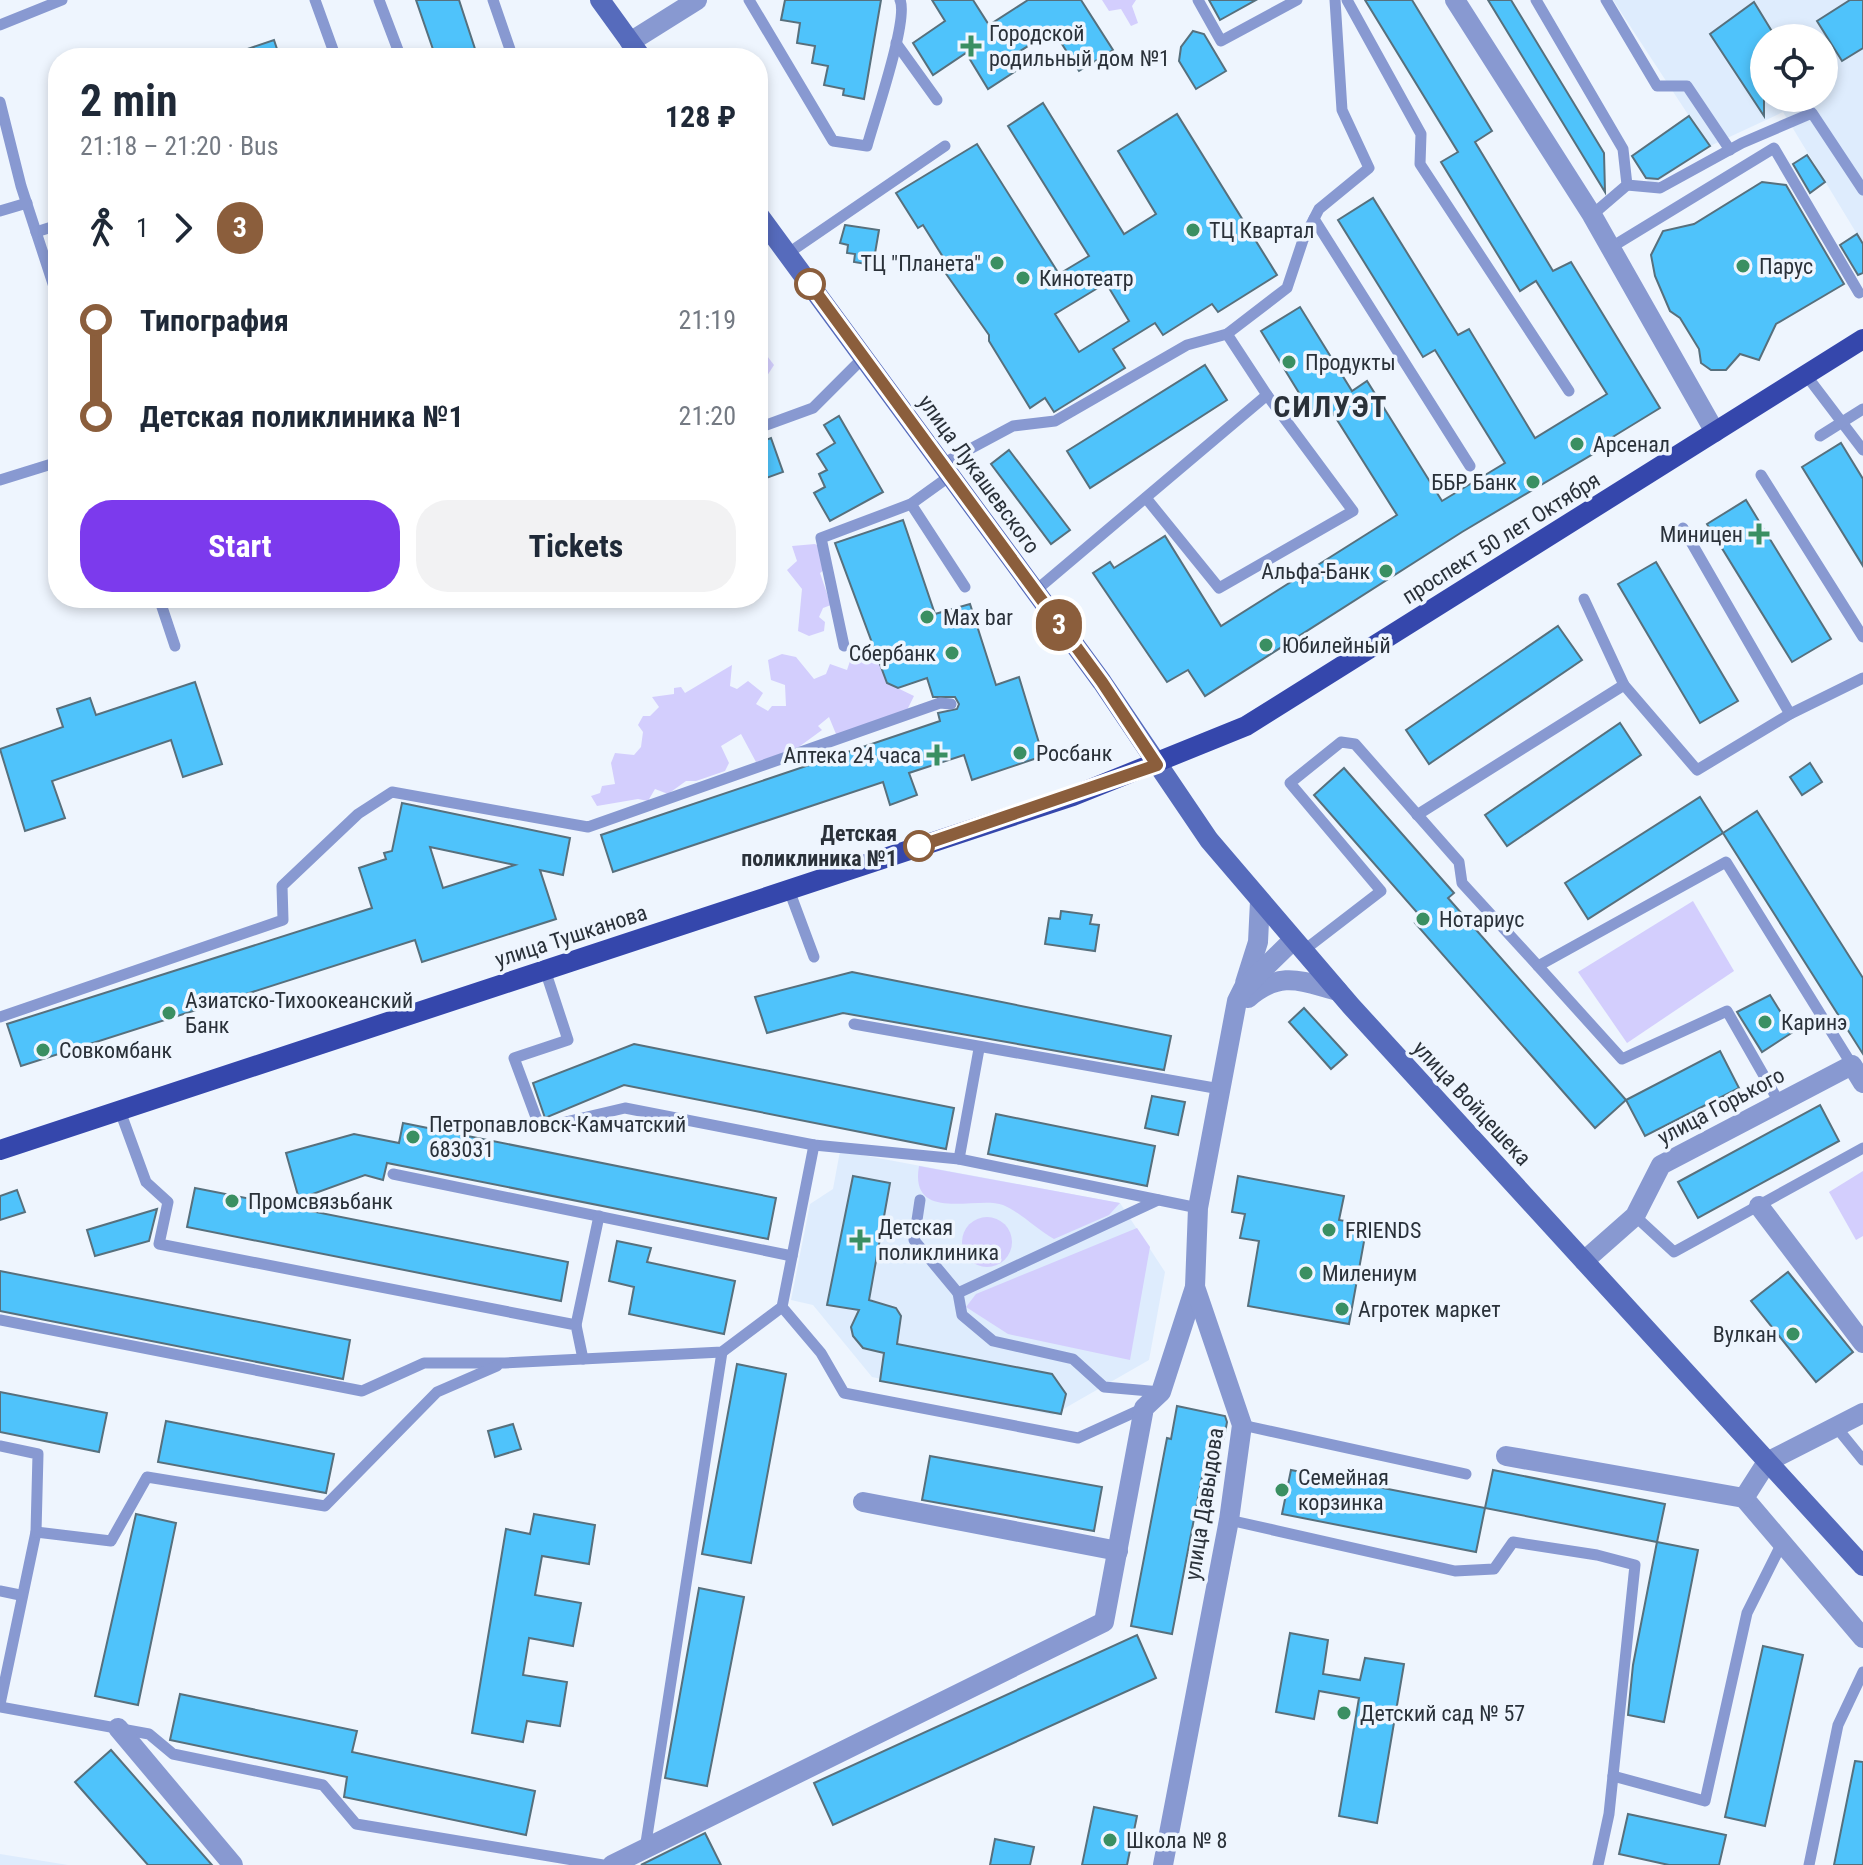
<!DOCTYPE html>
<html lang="en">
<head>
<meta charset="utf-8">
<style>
  :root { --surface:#fff; --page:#f2f2f3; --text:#1f2937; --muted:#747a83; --accent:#7c3aed }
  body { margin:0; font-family:"Roboto Condensed",sans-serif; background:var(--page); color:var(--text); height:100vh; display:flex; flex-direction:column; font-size:30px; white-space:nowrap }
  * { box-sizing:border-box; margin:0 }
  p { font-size:26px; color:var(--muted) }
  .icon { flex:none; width:44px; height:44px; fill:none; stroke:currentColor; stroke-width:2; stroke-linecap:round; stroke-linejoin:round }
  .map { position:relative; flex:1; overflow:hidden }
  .drawer { position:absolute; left:48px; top:48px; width:720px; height:560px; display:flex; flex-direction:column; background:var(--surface); border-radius:32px; box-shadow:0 4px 12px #0003 }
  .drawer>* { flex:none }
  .badge { padding:0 16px; border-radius:26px; font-size:28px; line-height:52px }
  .tools { position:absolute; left:1750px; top:24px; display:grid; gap:16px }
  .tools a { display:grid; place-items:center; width:88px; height:88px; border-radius:50%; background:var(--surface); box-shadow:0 4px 12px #0003; font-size:40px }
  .map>.badge { position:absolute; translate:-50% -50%; box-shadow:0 0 0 4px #fff }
  .legs { display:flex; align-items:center; gap:12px; height:88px; padding:0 32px; font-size:26px }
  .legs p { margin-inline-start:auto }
  .headline { display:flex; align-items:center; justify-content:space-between; height:136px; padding:0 32px }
  h1 { font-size:44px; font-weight:700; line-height:60px }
  .button { display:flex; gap:16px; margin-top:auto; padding:16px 32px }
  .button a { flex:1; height:92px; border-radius:32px; background:var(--accent); color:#fff; font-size:32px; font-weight:700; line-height:92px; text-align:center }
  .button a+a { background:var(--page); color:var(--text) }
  ul { padding:0 32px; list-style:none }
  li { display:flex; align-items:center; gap:28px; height:96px; font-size:30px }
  li i { display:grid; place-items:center; width:12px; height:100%; margin:0 10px; background:currentColor }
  li i::after { content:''; width:20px; height:20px; margin:-10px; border:6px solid; border-radius:50%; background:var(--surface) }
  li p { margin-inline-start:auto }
  li:first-child i { background:linear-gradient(#0000 50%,currentColor 0) }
  li:last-child i { background:linear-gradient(currentColor 50%,#0000 0) }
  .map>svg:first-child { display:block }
  .built { fill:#deecfd; fill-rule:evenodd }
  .green { fill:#d3cefd }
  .building { fill:#4fc3fb; stroke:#57707d; stroke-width:2; fill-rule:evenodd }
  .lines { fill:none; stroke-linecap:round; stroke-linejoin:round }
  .service { stroke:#8899d1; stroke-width:11 }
  .minor { stroke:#8899d1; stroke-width:20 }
  .secondary { stroke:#566bbc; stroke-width:20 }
  .primary { stroke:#3547ac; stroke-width:20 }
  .line-1-casing { stroke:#fff; stroke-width:18 }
  .line-1 { stroke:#8b5e3c; stroke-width:12 }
  .poi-dot { fill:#3a8f62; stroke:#eef5fe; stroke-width:3 }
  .stop-1-dot { fill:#fff; stroke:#8b5e3c; stroke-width:4 }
  .labels { text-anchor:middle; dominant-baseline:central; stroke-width:7; stroke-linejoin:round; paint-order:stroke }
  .poi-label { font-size:22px; fill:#2a3139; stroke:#eef5fe; text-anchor:start }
  .street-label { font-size:22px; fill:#2a3139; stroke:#eef5fe }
  .stop-label { font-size:22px; font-weight:bold; fill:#2a3139; stroke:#eef5fe; text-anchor:end }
  .district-label { font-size:30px; font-weight:bold; letter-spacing:2px; fill:#2a3139; stroke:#eef5fe }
</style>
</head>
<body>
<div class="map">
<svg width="1863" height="1865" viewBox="0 0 1863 1865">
  <rect width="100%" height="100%" fill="#eef5fe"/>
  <g class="built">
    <path d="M1613,0H1863V244L1783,112L1710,146L1651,186L1631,156L1689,116ZM1764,38H1824V98H1764Z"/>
    <polygon points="840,1151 1120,1203 1165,1272 1149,1360 1053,1415 872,1377 813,1305 791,1300 810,1204 833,1189"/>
    <polygon points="0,1854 68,1865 0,1865"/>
  </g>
  <g class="green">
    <polygon points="1102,0 1136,0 1132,6 1138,23 1131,26 1121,9 1109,11"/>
    <polygon points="758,344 774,365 758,390"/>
    <polygon points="815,544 823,549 829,566 820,573 831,605 823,608 819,617 825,622 824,631 809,636 798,631 802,589 787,570 797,561 792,546"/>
    <polygon points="782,654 796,657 814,679 826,674 830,664 847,670 851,658 878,658 887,683 914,696 907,710 843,734 836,734 829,717 818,726 822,730 796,749 756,762 741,734 721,746 729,763 725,771 696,781 686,781 668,794 655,789 648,801 638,799 597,806 591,796 600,793 602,786 615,784 611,763 615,753 634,755 641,747 643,732 638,725 643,716 650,716 659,707 652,697 674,694 674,688 681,687 685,693 732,665 730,686 737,689 748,681 763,693 756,704 768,711 772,706 786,706 785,685 771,680 768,660"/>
    <polygon points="1693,901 1734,971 1627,1043 1578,972"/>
    <path d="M919,1166L1120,1203L1109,1215L1054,1239C1036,1229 1020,1212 1003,1205C978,1195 909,1224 919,1166Z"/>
    <polygon points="1863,1171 1863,1236 1856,1240 1829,1192"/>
    <circle cx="987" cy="1242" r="25"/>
    <polygon points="1137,1228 1150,1247 1130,1360 1008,1334 966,1307 976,1294"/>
  </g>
  <g class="building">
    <polygon points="416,0 459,0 478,58 436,58"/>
    <polygon points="785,0 881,0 864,99 843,95 844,89 824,85 828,66 812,63 815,46 797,43 800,23 781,20"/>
    <polygon points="932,0 973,0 989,25 1028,0 1081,0 1113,50 1079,71 1053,30 1011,57 1019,69 988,89 966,53 933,75 913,43 945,21"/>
    <polygon points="1209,0 1256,0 1220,20"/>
    <polygon points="1365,0 1412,0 1492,131 1475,142 1553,271 1571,262 1660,408 1611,438 1613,442 1462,532 1205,696 1188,670 1167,682 1093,573 1110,562 1114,568 1165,536 1221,626 1397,515 1327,404 1312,414 1261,331 1300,307 1352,391 1367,381 1442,501 1505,463 1435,350 1423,357 1338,220 1373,198 1458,335 1469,329 1535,438 1607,394 1536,281 1520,291 1441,162 1458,152"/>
    <polygon points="1488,0 1511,0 1604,153 1605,192"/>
    <polygon points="1850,0 1863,0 1863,48 1842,61 1817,21"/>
    <polygon points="1754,2 1776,38 1764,38 1764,116 1710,34"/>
    <polygon points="1193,31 1204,34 1226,71 1196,89 1179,61 1181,47"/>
    <polygon points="274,40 280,58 230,58 230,55"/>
    <path d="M1043,103L1124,234L1156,214L1118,151L1177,114L1277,275L1218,312L1212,304L1163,335L1155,323L1113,349L1125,368L1054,412L1045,398L1030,408L989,341V335L942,268L943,257L923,225L918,228L896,193L977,144L1059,274L1089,256L1008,126ZM1106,283L1129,321L1079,352L1055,314Z"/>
    <polygon points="1689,116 1710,146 1658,179 1646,178 1632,156"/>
    <polygon points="1807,155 1825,182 1810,193 1793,164"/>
    <polygon points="1762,182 1786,185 1844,284 1776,324 1759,360 1740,354 1726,370 1711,370 1701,363 1699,349 1680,318 1670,311 1655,276 1651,255 1663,231 1694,224"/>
    <polygon points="845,225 879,230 873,265 854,262 855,254 847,253 848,245 840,243"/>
    <polygon points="1857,234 1863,244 1863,273 1858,275 1840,245"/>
    <polygon points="1205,365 1227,400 1090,488 1067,451"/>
    <polygon points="839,416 883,492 830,521 814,493 825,487 819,474 827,470 817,454 835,443 824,425"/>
    <polygon points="771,438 783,472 758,481 758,443"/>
    <polygon points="1841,443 1863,479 1863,566 1802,467"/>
    <polygon points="1009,450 1070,530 1051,544 991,464"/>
    <polygon points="1746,500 1831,639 1792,662 1707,524"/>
    <polygon points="903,520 935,614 970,604 996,685 1019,677 1043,756 972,780 964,755 909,773 917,795 890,805 883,782 613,872 601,835 940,721 938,713 957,709 959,704 955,697 933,697 927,678 898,688 887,683 835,543"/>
    <polygon points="1656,562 1738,701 1700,723 1618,584"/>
    <polygon points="1558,626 1582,660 1429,764 1406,730"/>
    <polygon points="195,682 222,764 183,777 171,740 52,781 65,818 25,831 0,749 63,727 57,709 90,698 96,715"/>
    <polygon points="1620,723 1641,755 1507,846 1485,815"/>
    <polygon points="1810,763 1822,782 1802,795 1790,777"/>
    <polygon points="1344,768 1454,893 1448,898 1626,1100 1595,1128 1415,923 1422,918 1314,795"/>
    <polygon points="1700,797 1723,833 1588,919 1565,883"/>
    <path d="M402,803L570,838L563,875L540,870L556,919L422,962L415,940L21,1066L7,1024L372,908L359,868L386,859L384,853L392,851ZM430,847L515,865L443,888Z"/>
    <polygon points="1757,811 1863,978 1863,1054 1723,833"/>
    <polygon points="1061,911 1092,915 1090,924 1099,925 1095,951 1045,944 1049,918 1060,919"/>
    <polygon points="852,972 1171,1036 1164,1070 843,1013 767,1033 755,997"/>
    <polygon points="1770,995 1793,1032 1762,1052 1737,1012"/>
    <polygon points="1304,1008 1347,1055 1331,1069 1289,1022"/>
    <polygon points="634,1044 954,1108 946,1149 624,1085 545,1118 533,1083"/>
    <polygon points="1720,1051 1739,1088 1645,1136 1626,1100"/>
    <polygon points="1152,1096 1185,1102 1178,1135 1145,1128"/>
    <polygon points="1820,1105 1839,1141 1698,1218 1678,1182"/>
    <polygon points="996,1114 1155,1146 1147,1186 988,1154"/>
    <polygon points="403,1123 776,1198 768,1239 387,1163 383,1180 365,1175 299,1199 286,1153 354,1134 399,1143"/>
    <polygon points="853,1176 890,1183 869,1300 896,1308 901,1316 897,1344 1052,1374 1066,1394 1061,1414 880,1381 884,1353 863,1348 853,1336 851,1327 859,1310 827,1305"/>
    <polygon points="1238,1176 1344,1196 1339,1220 1367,1225 1349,1324 1248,1306 1259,1241 1240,1238 1245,1214 1232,1212"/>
    <polygon points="195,1188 568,1262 561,1301 187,1227"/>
    <polygon points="17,1190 25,1212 0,1220 0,1196"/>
    <polygon points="157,1209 149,1241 95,1256 87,1230"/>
    <polygon points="617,1241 651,1248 647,1262 735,1281 724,1334 629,1314 634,1287 609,1281"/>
    <polygon points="0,1271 350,1340 343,1379 0,1311"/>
    <polygon points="1788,1272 1853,1352 1816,1382 1751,1301"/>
    <polygon points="737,1364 786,1374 751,1563 702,1554"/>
    <polygon points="0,1392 107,1413 99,1452 0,1432"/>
    <polygon points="1177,1406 1225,1416 1227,1422 1224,1438 1210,1435 1172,1634 1131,1626 1167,1438 1171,1439"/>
    <polygon points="166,1421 334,1454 326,1493 158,1462"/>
    <polygon points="513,1424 521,1449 495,1457 488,1431"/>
    <polygon points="930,1456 1102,1487 1094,1531 922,1500"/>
    <polygon points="1291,1470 1485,1508 1476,1552 1282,1514"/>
    <polygon points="1493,1470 1665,1504 1657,1542 1485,1508"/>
    <polygon points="136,1514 176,1523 138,1705 95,1696"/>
    <polygon points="534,1514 595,1525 589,1564 542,1556 535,1595 581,1603 573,1646 529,1638 523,1675 567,1682 560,1726 527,1721 523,1742 472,1733 506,1529 530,1534"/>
    <polygon points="1657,1542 1698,1550 1664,1722 1628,1715 1633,1665"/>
    <polygon points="699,1588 744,1597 707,1786 665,1778"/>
    <polygon points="1290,1633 1328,1640 1323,1674 1360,1680 1365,1658 1404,1664 1377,1823 1339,1816 1359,1698 1319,1691 1314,1719 1276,1712"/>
    <polygon points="1137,1635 1156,1678 833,1825 814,1783"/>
    <polygon points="1763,1646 1803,1655 1765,1826 1725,1817"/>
    <polygon points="180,1694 357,1731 352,1752 535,1791 526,1835 344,1797 347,1777 170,1740"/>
    <polygon points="111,1750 212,1865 148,1865 75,1782"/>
    <polygon points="1855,1761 1863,1762 1863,1865 1834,1865"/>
    <polygon points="1094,1807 1137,1816 1127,1865 1082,1865"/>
    <polygon points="1628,1814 1726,1835 1719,1865 1669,1865 1619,1854"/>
    <polygon points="705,1833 721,1865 641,1865"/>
    <polygon points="995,1839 1034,1847 1030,1865 990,1865"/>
  </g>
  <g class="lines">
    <g class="service">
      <polyline points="315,0 336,58"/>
      <polyline points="379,0 401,58"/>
      <polyline points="493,0 513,58"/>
      <path d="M749,0L833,141L867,146C874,120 909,19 900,0"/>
      <polyline points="1198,0 1221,41 1297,0"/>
      <polyline points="1347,0 1421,134 1420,164 1569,391"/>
      <polyline points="1536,0 1623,149 1627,185 1592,215"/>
      <polyline points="1606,0 1657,86 1687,86 1730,150"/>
      <polyline points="0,25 62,0"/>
      <polyline points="896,43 937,100"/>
      <polyline points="0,102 21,186 58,299"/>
      <polyline points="1627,185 1660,188 1742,143 1812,113 1863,190"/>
      <polyline points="0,211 27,203"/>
      <polyline points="1314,219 1470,466"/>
      <polyline points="36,232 58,225"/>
      <polyline points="1610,248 1774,148 1859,293"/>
      <polyline points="787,254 945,146"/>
      <polyline points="1806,375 1863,450"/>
      <polyline points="758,428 813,408 864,357"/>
      <polyline points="1820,436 1863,409"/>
      <polyline points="942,464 1013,426 1055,421 1187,345 1227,334 1287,288 1303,240 1319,209 1369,168 1342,110 1335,0"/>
      <polyline points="1761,475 1863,637"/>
      <polyline points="0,480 58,462"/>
      <polyline points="1146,498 1219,588 1353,511 1267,395"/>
      <polyline points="911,504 965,587"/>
      <polyline points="1683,528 1790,714"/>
      <polyline points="1034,592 1267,395 1227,334"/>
      <polyline points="159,598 175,646"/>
      <polyline points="1584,599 1624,685"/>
      <polyline points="844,646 821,538 911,504 950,476"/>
      <polyline points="1417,815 1624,685 1697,770 1790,714 1863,678"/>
      <polyline points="789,890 814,957"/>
      <polyline points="1303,951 1381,891 1290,783 1341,742 1355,744 1459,862 1462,883 1538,966"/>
      <polyline points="545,970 568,1040 514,1058 540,1128 625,1108 814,1145 959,1159 1198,1208"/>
      <polyline points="0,1017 283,920 282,886 358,814 392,792 588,827 940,703 951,704"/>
      <polyline points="854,1024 1220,1089"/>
      <polyline points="1779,1102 1727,1011 1622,1059 1538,966 1726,862 1852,1065"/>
      <polyline points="120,1111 146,1182 168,1202 159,1244 576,1325 583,1359"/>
      <polyline points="959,1159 979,1049"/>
      <polyline points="393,1174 792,1256"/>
      <polyline points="920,1200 914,1240 958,1293"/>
      <polyline points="1158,1200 958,1293 962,1315 993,1341 1073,1359 1104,1387 1161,1392"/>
      <polyline points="1635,1216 1674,1252 1863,1148"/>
      <polyline points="782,1307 821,1353 844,1393 1078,1438 1144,1408"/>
      <polyline points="0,1320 362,1391 424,1363 505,1363 722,1352 782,1307 814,1145"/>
      <polyline points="576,1325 599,1216"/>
      <polyline points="1242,1425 1466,1474"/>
      <polyline points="1837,1428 1863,1460"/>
      <polyline points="0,1446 38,1454 36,1532 0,1704"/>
      <polyline points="1229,1520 1455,1571 1494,1569 1513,1542 1597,1555 1635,1565 1609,1814 1598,1865"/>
      <polyline points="36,1532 111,1541 147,1477 325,1506 437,1392 497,1366"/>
      <polyline points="0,1591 20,1595"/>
      <polyline points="0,1707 149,1734 173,1754 323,1785 356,1824 603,1865"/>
      <polyline points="1613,1776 1705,1801 1747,1613 1782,1543"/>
      <polyline points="645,1849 722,1352"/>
      <polyline points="1809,1865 1838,1725 1863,1672"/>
    </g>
    <g class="minor">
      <polyline points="1455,0 1592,215 1715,432"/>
      <polyline points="630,42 697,0"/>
      <polyline points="1245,983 1258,942 1260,901"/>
      <path d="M1248,998C1281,970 1300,981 1338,991"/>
      <polyline points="1759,1206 1863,1343"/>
      <polyline points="1584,1261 1635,1216 1661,1165 1852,1065 1863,1083"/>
      <polyline points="1863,1413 1767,1462 1744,1498 1863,1638"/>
      <polyline points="1506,1456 1744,1498"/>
      <polyline points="863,1502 1118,1551"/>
      <polyline points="118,1728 233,1865"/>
      <polyline points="612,1865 1104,1622 1144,1408 1161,1392 1195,1287"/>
      <polyline points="1163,1865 1229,1520 1242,1425 1195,1287 1198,1208 1237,1001 1243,989 1293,940"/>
    </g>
    <g class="secondary">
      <polyline points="600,0 642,58"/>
      <polyline points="758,214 1102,682 1209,840 1351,1006 1863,1566"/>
    </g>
    <polyline class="primary" points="0,1150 1073,796 1246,726 1863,339"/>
  </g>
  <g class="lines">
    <defs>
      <polyline id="line-1" points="810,284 1102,682 1157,765 919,846"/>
    </defs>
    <use href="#line-1" class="line-1-casing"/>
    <use href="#line-1" class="line-1"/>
  </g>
  <g class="poi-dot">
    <path d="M967 34h8v8h8v8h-8v8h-8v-8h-8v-8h8z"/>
    <circle cx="1193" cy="230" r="8"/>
    <circle cx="997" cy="263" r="8"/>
    <circle cx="1743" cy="266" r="8"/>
    <circle cx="1023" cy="278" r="8"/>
    <circle cx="1289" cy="362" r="8"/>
    <circle cx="1577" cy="444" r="8"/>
    <circle cx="1533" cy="482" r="8"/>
    <path d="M1755 522h8v8h8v8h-8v8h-8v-8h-8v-8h8z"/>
    <circle cx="1386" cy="571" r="8"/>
    <circle cx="927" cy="617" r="8"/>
    <circle cx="1266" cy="645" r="8"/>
    <circle cx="952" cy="653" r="8"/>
    <circle cx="1020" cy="753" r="8"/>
    <path d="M933 743h8v8h8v8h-8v8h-8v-8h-8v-8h8z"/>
    <circle cx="1423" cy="919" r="8"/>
    <circle cx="169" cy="1013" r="8"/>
    <circle cx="1765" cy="1022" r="8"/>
    <circle cx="43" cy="1050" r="8"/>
    <circle cx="413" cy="1137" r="8"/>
    <circle cx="232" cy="1201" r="8"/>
    <circle cx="1329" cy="1230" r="8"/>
    <path d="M856 1228h8v8h8v8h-8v8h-8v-8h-8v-8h8z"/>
    <circle cx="1306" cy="1273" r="8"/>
    <circle cx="1342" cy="1309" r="8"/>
    <circle cx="1793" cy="1334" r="8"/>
    <circle cx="1282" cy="1490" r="8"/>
    <circle cx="1344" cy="1713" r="8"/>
    <circle cx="1110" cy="1840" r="8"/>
  </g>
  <g class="stop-1-dot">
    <circle cx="810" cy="284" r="14"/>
    <circle cx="919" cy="846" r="14"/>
  </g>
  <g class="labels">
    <g class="poi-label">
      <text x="989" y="33">Городской<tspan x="989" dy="25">родильный дом №1</tspan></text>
      <text x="1209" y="230">ТЦ Квартал</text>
      <text x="981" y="263" text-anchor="end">ТЦ "Планета"</text>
      <text x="1759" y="266">Парус</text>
      <text x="1039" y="278">Кинотеатр</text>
      <text x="1305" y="362">Продукты</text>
      <text x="1593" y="444">Арсенал</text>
      <text x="1517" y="482" text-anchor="end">ББР Банк</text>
      <text x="1743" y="534" text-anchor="end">Миницен</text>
      <text x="1370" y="571" text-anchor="end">Альфа-Банк</text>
      <text x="943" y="617">Max bar</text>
      <text x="1282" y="645">Юбилейный</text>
      <text x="936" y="653" text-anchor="end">Сбербанк</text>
      <text x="1036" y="753">Росбанк</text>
      <text x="921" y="755" text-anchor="end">Аптека 24 часа</text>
      <text x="1439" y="919">Нотариус</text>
      <text x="185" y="1000">Азиатско-Тихоокеанский<tspan x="185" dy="25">Банк</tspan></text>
      <text x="1781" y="1022">Каринэ</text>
      <text x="59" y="1050">Совкомбанк</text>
      <text x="429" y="1124">Петропавловск-Камчатский<tspan x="429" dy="25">683031</tspan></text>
      <text x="248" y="1201">Промсвязьбанк</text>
      <text x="878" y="1227">Детская<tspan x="878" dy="25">поликлиника</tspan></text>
      <text x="1345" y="1230">FRIENDS</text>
      <text x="1322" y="1273">Милениум</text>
      <text x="1358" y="1309">Агротек маркет</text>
      <text x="1777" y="1334" text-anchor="end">Вулкан</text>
      <text x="1298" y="1477">Семейная<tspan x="1298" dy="25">корзинка</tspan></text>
      <text x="1360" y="1713">Детский сад № 57</text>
      <text x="1126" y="1840">Школа № 8</text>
    </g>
    <g class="street-label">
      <text transform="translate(979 474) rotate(54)">улица Лукашевского</text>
      <text transform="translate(1501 538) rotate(-32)">проспект 50 лет Октября</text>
      <text transform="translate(571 936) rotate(-18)">улица Тушканова</text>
      <text transform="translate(1472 1103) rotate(47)">улица Войцешека</text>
      <text transform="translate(1721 1106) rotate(-28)">улица Горького</text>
      <text transform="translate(1204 1504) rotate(-81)">улица Давыдова</text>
    </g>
    <g class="stop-label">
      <text x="897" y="833">Детская<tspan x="897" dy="25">поликлиника №1</tspan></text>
    </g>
    <g class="district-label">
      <text x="1331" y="406">СИЛУЭТ</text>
    </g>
  </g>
</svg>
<div class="tools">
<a><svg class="icon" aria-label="locate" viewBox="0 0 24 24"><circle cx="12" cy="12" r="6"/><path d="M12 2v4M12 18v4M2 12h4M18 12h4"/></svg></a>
</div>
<b class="badge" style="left:1059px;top:625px;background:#8b5e3c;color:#fff">3</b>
<section class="drawer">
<div class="headline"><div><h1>2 min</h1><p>21:18 – 21:20 · Bus</p></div><b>128 ₽</b></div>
<div class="legs"><svg class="icon" aria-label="walk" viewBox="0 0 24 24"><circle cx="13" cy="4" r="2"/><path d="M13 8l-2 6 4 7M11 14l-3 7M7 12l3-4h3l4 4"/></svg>1<svg class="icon" aria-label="forward" viewBox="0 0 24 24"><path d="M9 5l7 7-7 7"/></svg><b class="badge" style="background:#8b5e3c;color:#fff">3</b></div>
<ul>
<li><i style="color:#8b5e3c"></i><b>Типография</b><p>21:19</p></li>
<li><i style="color:#8b5e3c"></i><b>Детская поликлиника №1</b><p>21:20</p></li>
</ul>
<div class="button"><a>Start</a><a>Tickets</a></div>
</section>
</div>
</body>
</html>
